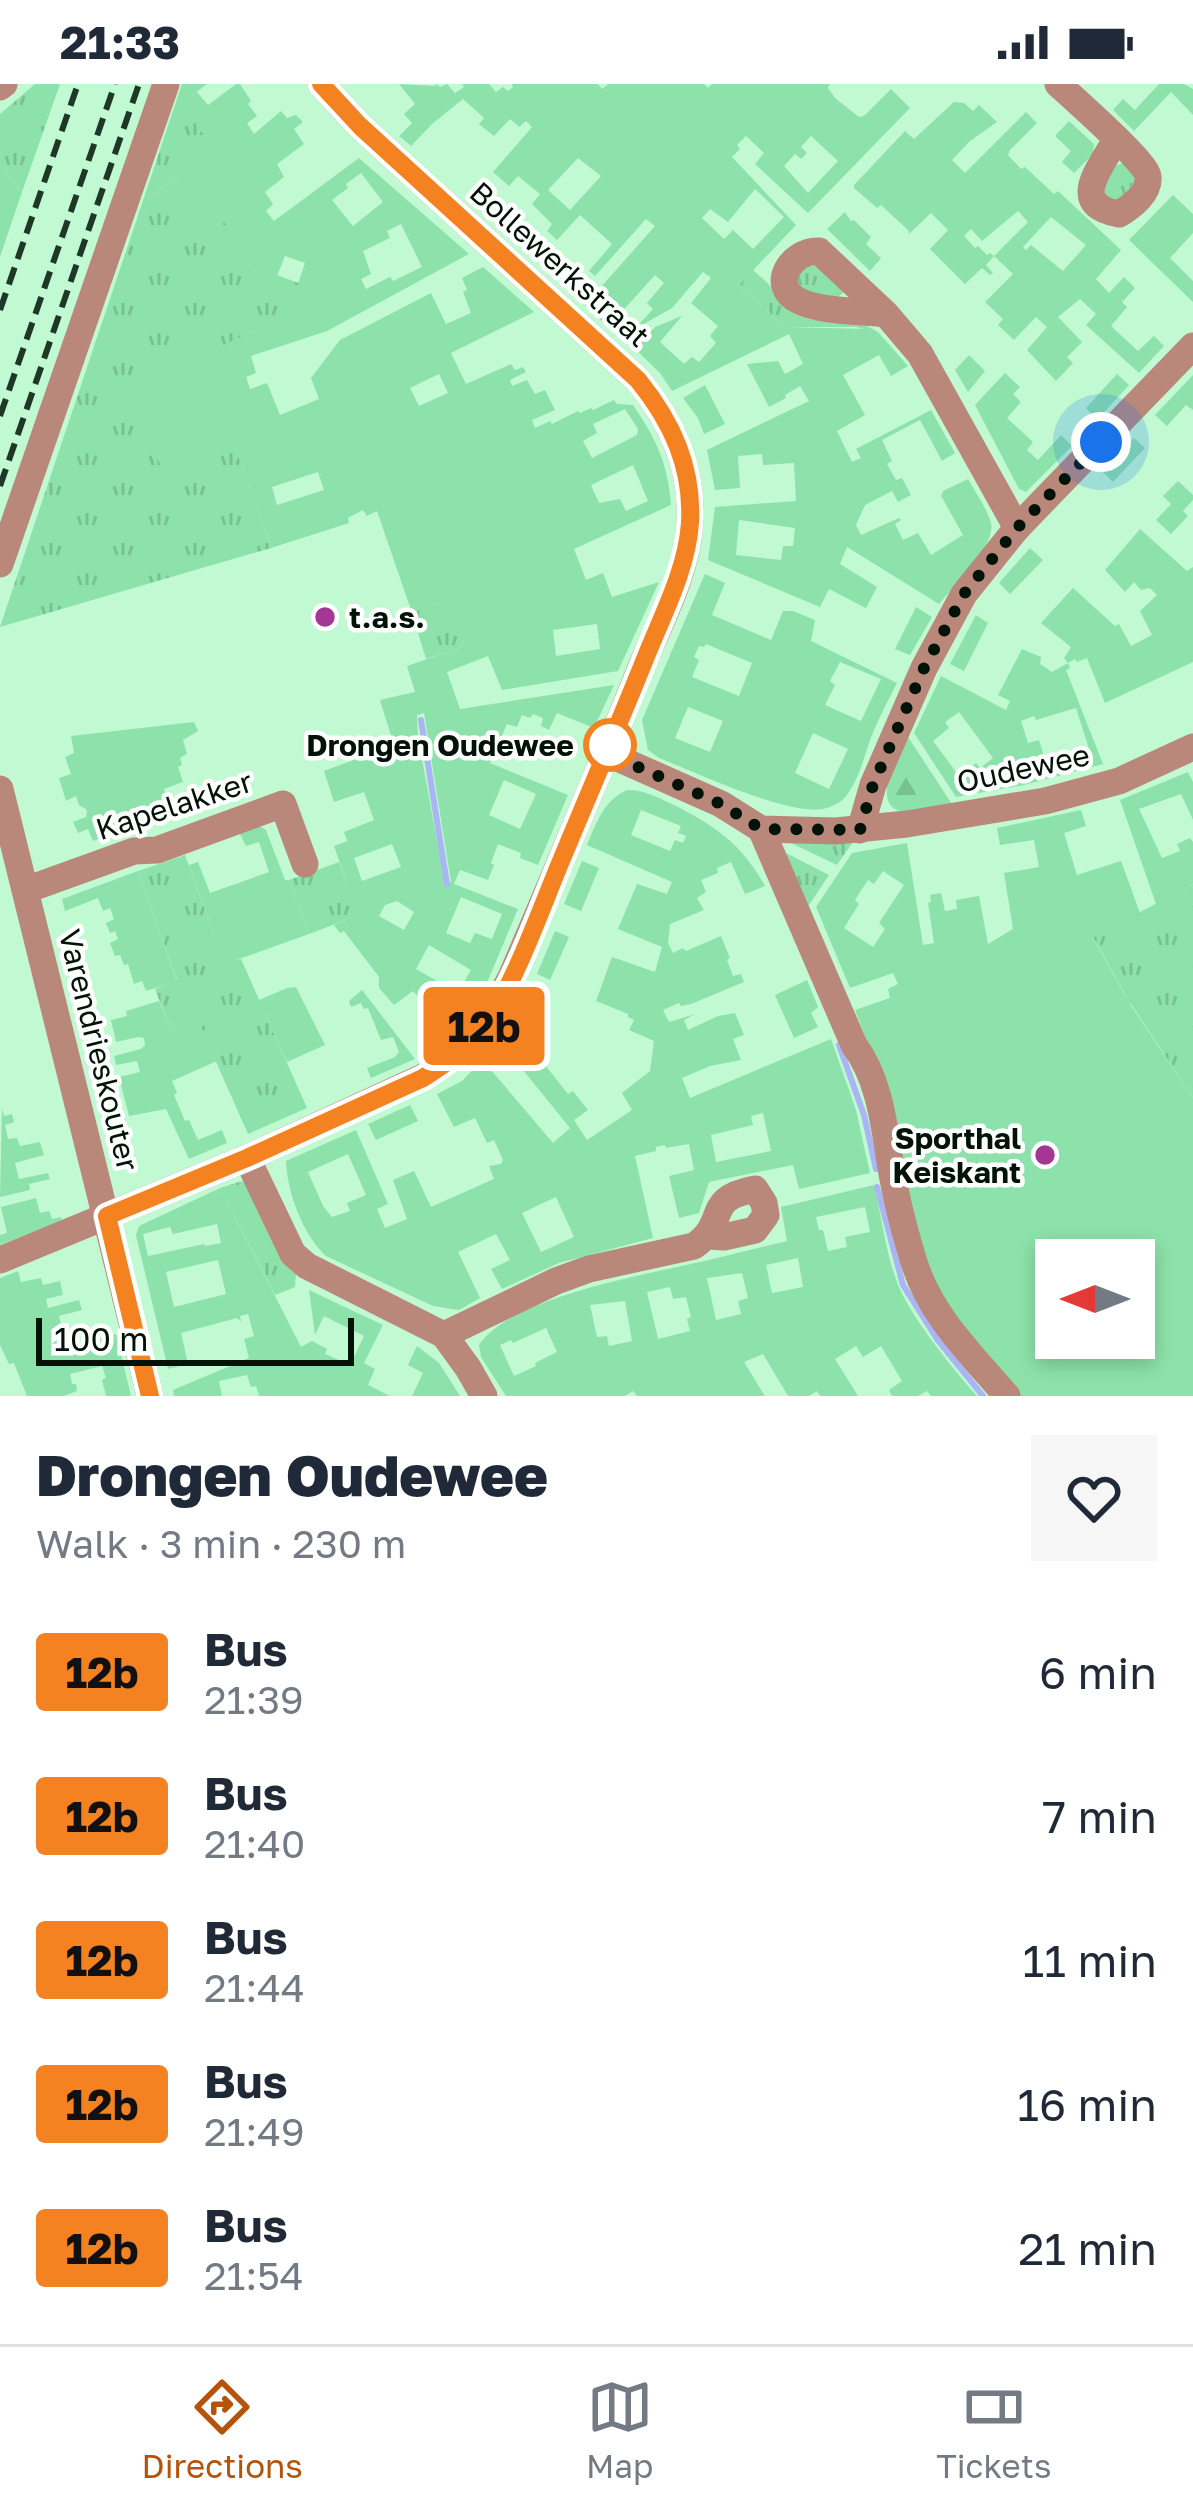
<!DOCTYPE html>
<html lang="en">
<head>
<meta charset="utf-8">
<style>
  :root { --surface:#fff; --page:#f6f6f7; --text:#1f2937; --muted:#747a83; --line:#e0e1e3; --accent:#b45309 }
  body { margin:0; font-family:"Golos Text",sans-serif; background:var(--page); color:var(--text); height:100vh; display:flex; flex-direction:column; font-size:45px; white-space:nowrap }
  * { box-sizing:border-box; margin:0 }
  p { font-size:39px; color:var(--muted) }
  .icon { flex:none; width:66px; height:66px; fill:none; stroke:currentColor; stroke-width:2; stroke-linecap:round; stroke-linejoin:round }
  .map { position:relative; height:1312px; overflow:hidden }
  .panel { display:flex; flex-direction:column; background:var(--surface); flex:1 }
  .panel>* { flex:none }
  .badge { padding:0 24px; border-radius:9px; font-size:42px; line-height:78px }
  .needle { width:78px; rotate:270deg }
  .buttons { position:absolute; left:1035px; top:1155px; display:grid; gap:24px }
  .buttons a { display:grid; place-items:center; width:120px; height:120px; border-radius:0px; background:var(--surface); box-shadow:0 6px 18px #0003; font-size:60px }
  .scale { position:absolute; left:36px; bottom:30px; width:318px; box-sizing:border-box; padding-left:12px; border:6px solid #011206; border-top:0; font-size:33px; line-height:42px; white-space:nowrap; color:#011206; -webkit-text-stroke:9px #fff; paint-order:stroke }
  .you { position:absolute; width:60px; height:60px; margin:-30px; border:9px solid #fff; border-radius:50%; background:#1a73e8; box-shadow:0 0 0 18px #1a73e833 }
  .map>.badge { position:absolute; translate:-50% -50%; box-shadow:0 0 0 6px #fff }
  .round { display:grid; place-items:center; flex:none; width:126px; height:126px; border-radius:0px; background:var(--page) }
  .head { display:flex; align-items:center; justify-content:space-between; height:204px; padding:0 36px }
  h1 { font-size:57px; font-weight:800; line-height:90px }
  ul { padding:0; list-style:none }
  li { display:flex; align-items:center; gap:36px; height:144px; padding:0 36px }
  li div { flex:1 }
  li b { display:block; font-size:45px }
  li em { font-style:normal }
  li .badge { min-width:132px; font-weight:700; text-align:center }
  .status { display:flex; justify-content:space-between; align-items:center; height:84px; padding:0 60px; background:var(--surface); direction:ltr }
  .status svg { height:33px; fill:currentColor }
  .menu { display:flex; justify-content:space-around; align-items:center; height:168px; border-top:3px solid var(--line); background:var(--surface); font-size:33px; color:var(--muted) }
  .menu a { display:grid; justify-items:center; gap:6px }
  .menu .current { color:var(--accent) }
  .map>svg:first-child { display:block }
  .grass { fill:url(#grass-tufts) }
  .forest { fill:url(#forest-firs) }
  .garden { fill:#8de2ab; fill-rule:evenodd }
  .lines { fill:none; stroke-linecap:round; stroke-linejoin:round }
  .stream { stroke:#a9b6f3; stroke-width:6 }
  .minor { stroke:#ba877b; stroke-width:27 }
  .rail { stroke:#1f3727; stroke-width:6; stroke-dasharray:18 9; stroke-linecap:butt }
  .line-casing { stroke:#fff; stroke-width:27 }
  .line { stroke:#f58220; stroke-width:18 }
  .walk { stroke:#011206; stroke-width:12; stroke-dasharray:0 21.6 }
  .poi-dot { fill:#a53694; stroke:#fff; stroke-width:4.5 }
  .stop-dot { fill:#fff; stroke:#f58220; stroke-width:6 }
  .labels { text-anchor:middle; dominant-baseline:central; stroke-width:9; stroke-linejoin:round; paint-order:stroke }
  .street-label { font-size:30px; fill:#011206; stroke:#fff }
  .poi-label { font-size:30px; font-weight:bold; fill:#011206; stroke:#fff; text-anchor:start }
  .stop-label { font-size:30px; font-weight:bold; fill:#011206; stroke:#fff; text-anchor:end }
</style>
</head>
<body>
<div class="status"><b>21:33</b><svg viewBox="0 0 49 12"><path d="M0 12V9h3v3zM5 12V6h3v6zM10 12V3h3v9zM15 12V0h3v12zM26 1h20v11H26zM47 4h2v5h-2z"/></svg></div>
<div class="map">
<svg width="1193" height="1312" viewBox="0 0 1193 1312">
  <defs>
    <pattern id="grass-tufts" width="24" height="20" patternUnits="userSpaceOnUse" patternTransform="scale(3)"><rect width="24" height="20" fill="#8de2ab"/><path d="M3 7l-1-3M5 7V3M7 7l1-3M15 17l-1-3M17 17v-4M19 17l1-3" fill="none" stroke="#78c192"/></pattern>
    <pattern id="forest-firs" width="22" height="20" patternUnits="userSpaceOnUse" patternTransform="scale(3)"><rect width="22" height="20" fill="#8de2ab"/><path d="M5 1l3.5 6h-7zM16 11l3.5 6h-7z" fill="#78c192"/></pattern>
  </defs>
  <rect width="100%" height="100%" fill="#c1f9d3"/>
  <g class="grass">
    <polygon points="35,0 60,0 22,108 0,81 0,30"/>
    <polygon points="182,0 207,0 181,20 215,64 152,112 256,150 247,180 328,210 126,310 232,354 271,464 0,543"/>
    <polygon points="1122,79 1139,92 1120,118 1104,112 1101,98 1113,83"/>
    <polygon points="817,176 844,208 836,215 800,210 794,186"/>
    <path d="M753,186C759,192 769,199 774,207C781,215 783,223 793,229C820,244 854,229 879,249L856,243H785L739,201Z"/>
    <polygon points="467,507 483,556 426,575 412,529"/>
    <polygon points="796,754 855,755 837,781 791,759"/>
    <polygon points="784,768 829,791 807,824"/>
    <polygon points="185,771 225,879 241,875 307,1024 248,1050 198,937 170,943 155,905 177,896 138,787"/>
    <polygon points="339,778 359,831 309,850 289,796"/>
    <polygon points="1193,800 1193,1014 1131,920 1057,897 1127,914 1093,853"/>
    <polygon points="242,1097 250,1104 296,1188 295,1203 275,1211 220,1104"/>
  </g>
  <path class="forest" d="M906,650L952,720C940,723 926,728 913,728C864,731 897,673 906,650Z"/>
  <g class="garden">
    <path d="M236,0H240L251,17L248,20L257,32L247,39L254,50L281,27L287,34L296,31L303,38L294,45L304,60L277,80L284,93L265,108L273,120L266,127L274,137L359,74L469,170L327,247L251,272L256,289L246,293L250,305L267,299L280,331L319,315L311,294L340,256L431,209L446,240L471,229L463,208L467,206L462,194L483,183L534,228L451,269L466,300L511,280L515,286L523,283L526,288L510,296L512,302L527,296L535,310L545,306L555,326L532,336L535,344L550,337L552,340L578,327L580,329L591,324L593,326L614,316L617,320L633,321C656,355 668,379 671,421L574,465L586,496L603,489L612,513L659,498L618,587L502,606L488,572L447,588L460,625L614,601L594,644L557,629L549,646L541,642L543,634L533,630L530,634L522,631L517,643L507,640L490,679L568,711L538,781L520,774L521,769L498,760L491,779L494,781L488,796L460,786L454,800L518,825L483,908L455,949L427,970L418,960L442,940L413,907L394,921L379,904V893L344,847L340,849L334,841L358,831L334,762L347,757L344,748L374,736L364,708L334,718L324,687L394,661L380,616L415,608L407,582L482,556L467,508L412,529L377,427L367,432L363,426L348,434L349,439L271,464L232,355L163,386L125,309L326,211L298,200L305,179L285,172L277,192L247,180L255,150L151,113L214,64L180,20L197,8L208,21ZM361,89L383,118L353,142L332,116L348,104L346,100ZM401,140L422,183L393,197L390,193L366,205L361,195L371,190L363,167L390,154L387,147ZM439,290L448,309L419,322L410,304ZM625,325L638,345L637,351L592,374L583,357L597,349L593,340ZM633,381L648,417L626,427L620,415L599,419L591,401ZM318,388L324,406L277,421L272,403ZM597,540L600,565L556,572L553,546ZM424,629L451,798L445,800L418,653L417,631ZM504,696L536,710L520,745L489,731ZM392,760L401,783L362,797L354,774ZM461,813L502,830L492,855L475,849L470,859L446,849ZM397,817L414,828L404,846L379,832L385,821ZM429,861L471,886L458,909L416,885Z"/>
    <path d="M399,0L434,2L437,0L440,3L447,0L455,9L464,3L462,0H489L496,8L503,3L508,7L513,3L512,0H598L602,5L608,0H704L708,4L712,0H830L828,4L835,14L859,33L864,32L891,5L910,24L808,129L755,80L764,69L746,52L737,61L740,65L732,73L796,141L739,201L785,243L870,245L879,249L908,282L891,292L879,271L843,291L865,331L837,347L852,378L861,374L856,365L931,326L955,369L942,377L920,336L882,356L892,377L887,380L896,396L902,394L911,411L898,418L892,407L865,421L856,441L861,451L899,434L901,436L895,440L903,456L918,449L931,471L963,451L941,412L943,407L968,395C975,408 987,424 991,439C997,460 953,503 939,520L847,463L840,480L877,503L866,524L829,505L820,523L708,476L715,423L796,417L794,379L763,381L762,370L738,372L740,404L715,406L707,366L809,317L800,302L785,311L786,314L769,323L747,280L778,277L785,290L803,280L789,250L672,307L660,289L635,265L655,243L682,232L660,258L684,280L692,273L699,278L716,259L710,252L718,242L691,219L711,194L703,188L672,224L642,241L640,239L653,225L647,219L664,199L655,191L608,243L585,221L655,142L646,135L595,192L589,187L612,160L580,131L557,156L547,147L552,140L532,120L540,110L518,92L509,102L493,88L532,43L526,37L519,43L510,35L494,52L479,40L484,34L463,15L432,40L411,62L399,52L412,39L404,30L415,20ZM811,52L838,77L808,109L784,82L795,70L801,75L807,69L801,63ZM578,74L601,92L570,126L548,106ZM755,105L784,133L753,165L733,146L724,155L702,134L710,125L728,138ZM739,436L795,444L793,462H783L781,476L736,471Z"/>
    <polygon points="1159,0 1184,0 1193,5 1193,31 1171,8 1134,47 1113,26 1123,15 1135,26"/>
    <path d="M954,18L964,19L973,27L979,21L997,38L970,57L952,76L965,89L1026,28L1037,39L1010,66L1008,71L1021,85L1025,83L1054,110L1058,107L1121,166L1096,195L1109,209L1124,193L1135,204L1122,218L1127,223L1111,242L1138,267L1154,252L1164,262L1139,289L1086,241L1096,230L1080,215L1058,233L1082,258L1067,273L1073,279L1056,297L1027,266L1047,243L1036,233L1014,256L998,241L1003,235L985,218L1013,190L994,172L1028,138L1018,127L982,157L971,145L964,152L975,164L978,162L987,171L990,169L994,172L986,181L993,189L990,191L982,184L965,200L930,165L948,146L931,129L909,150L908,146L881,121L877,124L854,104V101L905,47L914,55ZM1051,133L1086,161L1063,187L1031,161L1026,166L1023,163Z"/>
    <polygon points="1069,37 1094,60 1093,70 1074,89 1062,78 1071,67 1055,52"/>
    <polygon points="0,81 22,108 0,173"/>
    <polygon points="1173,111 1193,130 1193,149 1170,174 1193,197 1193,218 1129,156"/>
    <polygon points="845,128 851,137 854,136 871,153 866,160 881,174 870,187 827,145"/>
    <polygon points="969,271 985,287 968,308 955,286"/>
    <polygon points="1005,289 1020,303 1013,310 1021,318 1007,334 1033,358 1027,366 1038,376 1061,351 1072,362 1026,408 1019,405 975,321"/>
    <polygon points="1117,290 1129,301 1097,336 1086,324"/>
    <polygon points="1193,291 1193,326 1186,321 1167,342 1155,331"/>
    <polygon points="705,301 725,340 704,350 698,334 683,314"/>
    <polygon points="1134,354 1145,364 1113,398 1103,388"/>
    <polygon points="1178,397 1193,411 1193,416 1183,427 1188,432 1171,450 1156,436 1171,420 1163,412"/>
    <path d="M1140,445L1187,487L1193,483V578L1105,619L1087,574L1077,578L1075,575L1068,579L1070,584L1066,586L1103,680L1024,701L956,713L914,649L941,592L1006,626L1010,617L998,611L1022,565L1041,573L1040,580L1052,588L1068,579L1064,574L1071,563L1041,539L1073,504L1115,542L1119,540L1131,562L1152,551L1140,527L1157,511L1150,504L1141,506L1134,498L1125,508L1105,486ZM1076,624L1089,665L1046,679L1039,656L1028,659L1021,637L1034,632L1036,636ZM959,628L993,674L980,684L976,679L959,692L933,657L949,644L945,638Z"/>
    <polygon points="1030,464 1043,476 1010,510 999,499"/>
    <path d="M705,490L725,499L712,531L771,556L783,527H793L815,536L811,557L897,599C887,619 876,639 869,659C863,677 858,697 846,712C842,718 830,724 822,725C786,731 695,688 659,674L648,666L642,636ZM706,560L752,579L739,612L692,593L699,576L694,573L699,562L704,563ZM840,578L881,595L861,637L825,621L835,601L830,597ZM688,623L723,637L710,668L675,654ZM813,649L848,665L829,705L795,689Z"/>
    <polygon points="916,523 932,533 910,571 895,565"/>
    <polygon points="976,531 988,539 964,587 950,580"/>
    <polygon points="194,638 198,647 183,656 187,670 180,674 182,681 178,683 183,698 164,705 169,719 165,731 93,757 88,745 78,749 73,738 86,733 87,726 79,721 76,712 66,717 59,694 71,690 65,673 74,669 71,652"/>
    <polygon points="1188,688 1193,698 1193,736 1181,710 1139,725 1162,774 1180,767 1177,760 1190,754 1193,758 1193,800 1156,820 1120,716"/>
    <path d="M627,706C645,706 656,713 672,720C714,741 742,760 765,802L745,810L731,778L717,784L718,789L701,796L706,808L697,814L704,826L670,840L668,859L673,869L683,864L686,867L721,852L730,874L727,876L733,892L741,890L744,898L691,920L681,922L679,919L663,926L669,938L695,930L684,936L688,946L718,932L735,929L744,951L733,955L741,976L710,982L682,994L690,1014L831,955L856,1026L870,1089L799,1105L793,1081L709,1098L699,1129L679,1134L669,1092L694,1086L689,1060L666,1064L665,1061L656,1063V1067L635,1072L653,1154L559,1179L502,1205L491,1185L510,1176L496,1150L458,1168L480,1214L459,1226L433,1222L326,1172C303,1151 287,1108 286,1077L356,1046L388,1120L377,1125L385,1144L407,1135L393,1096L414,1087L431,1123L494,1095L489,1082L501,1080L503,1076L494,1056L487,1059L475,1034L454,1043L437,1010L462,997L495,963L501,964L518,947L568,1010L573,1007L588,1026L574,1036L587,1056L632,1026L622,1009L650,987L654,957L629,946L634,936L628,933V930L596,917L612,873L655,888L662,863L618,845L637,800L667,810L672,798L587,761C597,738 603,717 627,706ZM641,726L681,742L678,749L686,752L683,759L675,756L670,767L631,751ZM510,970L570,1044L553,1059L491,986ZM763,1029L771,1067L716,1078L711,1051L753,1041L751,1032ZM348,1070L366,1111L347,1119L350,1127L332,1133L323,1122L308,1088ZM556,1113L574,1153L541,1168L522,1129Z"/>
    <path d="M1081,726L1086,742L1064,749L1077,791L1121,777L1140,829L1093,854L1130,920L1193,1014V1312H1014L933,1206L882,1000L855,926L890,914L888,905L898,900L893,889L850,904L816,823L852,769L907,759L923,861L934,859L928,819L931,818L930,811L941,809L945,827L957,825L956,816L979,812L988,860L1013,845L1004,789L1039,783L1034,756L1000,761L997,744ZM883,787L904,801L879,839L885,845L873,863L844,844L859,820L855,816L868,796L874,800ZM1056,1176H1134V1254H1056Z"/>
    <polygon points="258,741 266,746 285,796 289,796 309,850 225,880 189,781 198,778 210,809 269,788 259,758 246,762 239,748"/>
    <polygon points="582,777 599,784 581,827 564,820"/>
    <polygon points="138,787 177,897 146,907 142,897 134,900 128,880 124,881 120,871 115,872 110,859 118,855 115,847 110,849 106,839 114,835 110,824 103,827 98,814 65,827 62,815"/>
    <polygon points="555,847 569,853 550,896 537,890"/>
    <polygon points="807,896 818,923 811,929 818,943 794,954 775,911"/>
    <polygon points="296,903 325,961 287,978 259,916 287,904"/>
    <polygon points="362,906 415,975 371,994 367,984 395,973 399,968 393,953 381,956 368,924 364,925 361,919 351,923 349,917"/>
    <polygon points="159,917 170,943 198,936 217,977 172,997 177,1009 174,1011 185,1037 189,1036 198,1056 222,1046 227,1059 189,1075 166,1025 129,1032 119,993 140,988 137,977 116,981 114,972 141,965 145,961 144,954 138,953 116,958 111,936 127,932 126,927"/>
    <polygon points="410,1021 418,1037 376,1056 368,1040"/>
    <polygon points="2,1024 4,1032 12,1030 14,1038 5,1041 8,1055 17,1054 20,1062 40,1058 44,1071 15,1079 19,1095 48,1089 50,1095 29,1100 30,1106 0,1113"/>
    <path d="M874,1101C882,1134 886,1172 899,1203C913,1236 953,1285 977,1312H931L927,1307L918,1312H892L889,1306L902,1297L881,1262L863,1273L856,1262L835,1275L858,1312H820L817,1307L809,1312H788L763,1270L744,1278L765,1312H637L633,1307L625,1312H506L481,1273L479,1261C510,1215 633,1193 686,1181C720,1174 753,1165 787,1157L781,1123ZM865,1123L870,1148L845,1153L847,1163L828,1167L823,1146H819L816,1133ZM798,1174L803,1203L772,1209L766,1181ZM742,1189L748,1214L738,1217L741,1230L716,1236L707,1194ZM670,1203L673,1215L686,1213L691,1233L687,1235L690,1247L658,1255L647,1208ZM625,1217L632,1257L609,1262L607,1252L597,1253L590,1221ZM546,1244L557,1268L535,1279L536,1282L514,1292L500,1261L511,1256L513,1259Z"/>
    <path d="M220,1104L301,1263L312,1257L327,1265L325,1270L350,1281L364,1252L324,1232L315,1251L309,1206L383,1241L364,1279L375,1285L368,1301L390,1312H259L256,1302L251,1303L247,1291L219,1297L222,1312H174L173,1306L249,1274L244,1255L254,1252L248,1230L240,1232L241,1238L237,1234L181,1249L188,1280L168,1285L136,1151L139,1142ZM217,1140L221,1159L205,1162L204,1160L148,1172L143,1150L170,1143L173,1150ZM218,1176L226,1210L174,1223L166,1188Z"/>
    <polygon points="36,1114 40,1129 49,1127 52,1135 61,1133 62,1137 0,1161 0,1151 7,1149 1,1123"/>
    <polygon points="18,1187 21,1198 41,1194 43,1201 60,1197 63,1211 46,1215 48,1224 79,1216 82,1226 59,1232 67,1262 116,1250 131,1312 106,1312 102,1296 106,1294 102,1282 70,1290 72,1300 76,1300 77,1307 64,1312 27,1312 14,1279 9,1280 0,1261 0,1194"/>
    <polygon points="417,1262 439,1279 460,1312 412,1312 423,1289 408,1281"/>
  </g>
  <g class="lines">
    <g class="stream">
      <polyline points="421,636 447,800"/>
      <polyline points="839,961 864,1031 876,1085"/>
      <polyline points="877,1103 903,1201 937,1255 983,1312"/>
    </g>
    <g class="minor">
      <path d="M1058,0C1072,13 1147,79 1148,92C1150,109 1131,123 1119,130C1066,120 1102,83 1116,55"/>
      <polyline points="0,3 4,0"/>
      <path d="M886,230C862,227 821,228 799,217C768,202 791,166 819,167L886,230L920,270L1017,444"/>
      <polyline points="0,480 166,0"/>
      <polyline points="606,669 721,720 761,745 836,747 907,740 1045,717 1119,697 1193,663"/>
      <polyline points="0,705 150,1312"/>
      <path d="M761,745L854,961C880,996 884,1041 891,1084C896,1114 904,1145 913,1175C929,1230 970,1269 1007,1312"/>
      <polyline points="860,746 873,701 924,584 964,510 1017,444 1193,262"/>
      <polyline points="26,806 134,767 157,766 283,720 305,780"/>
      <polyline points="247,1074 293,1170 307,1182 444,1251 468,1284 484,1312"/>
      <path d="M0,1176L247,1074L423,993C470,966 488,939 512,891C555,790 599,689 640,586C659,540 687,490 690,439C693,383 672,339 638,296L360,42L321,0"/>
      <path d="M444,1251L556,1197L589,1185L694,1162C730,1137 702,1115 755,1105L764,1119L766,1131L755,1146L724,1153L708,1152"/>
    </g>
    <g class="rail">
      <polyline points="0,226 78,0"/>
      <polyline points="0,332 115,0"/>
      <polyline points="0,402 139,0"/>
    </g>
  </g>
  <g class="lines">
    <defs>
      <path id="line" d="M150,1312L107,1132L247,1074L423,994C447,979 469,963 486,940C518,894 543,818 566,765C593,700 621,635 647,570C664,528 687,484 690,439C693,383 672,338 638,296L360,42L321,0"/>
    </defs>
    <use href="#line" class="line-casing"/>
    <use href="#line" class="line"/>
    <polyline class="walk" points="610,661 607,669 721,720 761,745 860,746 873,701 924,584 964,510 1017,444 1101,358"/>
  </g>
  <g class="poi-dot">
    <circle cx="325" cy="533" r="12"/>
    <circle cx="1045" cy="1071" r="12"/>
  </g>
  <circle class="stop-dot" cx="610" cy="661" r="24"/>
  <g class="labels">
    <g class="street-label">
      <text transform="translate(560 180) rotate(42)">Bollewerkstraat</text>
      <text transform="translate(1023 684) rotate(-12)">Oudewee</text>
      <text transform="translate(174 721) rotate(-18)">Kapelakker</text>
      <text transform="translate(99 966) rotate(76)">Varendrieskouter</text>
    </g>
    <g class="poi-label">
      <text x="349" y="533">t.a.s.</text>
      <text x="1021" y="1054" text-anchor="end">Sporthal<tspan x="1021" dy="34">Keiskant</tspan></text>
    </g>
    <g class="stop-label">
      <text x="574" y="661">Drongen Oudewee</text>
    </g>
  </g>
</svg>
<div class="buttons">
<a><svg class="needle" viewBox="-14 -14 28 28"><path d="M0-13l5 13h-10z" fill="#e53935"/><path d="M0 13l5-13h-10z" fill="#747a83"/></svg></a>
</div>
<div class="scale">100 m</div>
<div class="you" style="left:1101px;top:358px"></div>
<b class="badge" style="left:484px;top:942px;background:#f58220;color:#111">12b</b>
</div>
<section class="panel">
<div class="head"><div><h1>Drongen Oudewee</h1><p>Walk · 3 min · 230 m</p></div><a class="round"><svg class="icon" aria-label="heart" viewBox="0 0 24 24"><path d="M12 20l-8-8c-3-5 5-10 8-4 3-6 11-1 8 4z"/></svg></a></div>
<ul>
<li><span class="badge" style="background:#f58220;color:#111">12b</span><div><b>Bus</b><p>21:39</p></div><em>6 min</em></li>
<li><span class="badge" style="background:#f58220;color:#111">12b</span><div><b>Bus</b><p>21:40</p></div><em>7 min</em></li>
<li><span class="badge" style="background:#f58220;color:#111">12b</span><div><b>Bus</b><p>21:44</p></div><em>11 min</em></li>
<li><span class="badge" style="background:#f58220;color:#111">12b</span><div><b>Bus</b><p>21:49</p></div><em>16 min</em></li>
<li><span class="badge" style="background:#f58220;color:#111">12b</span><div><b>Bus</b><p>21:54</p></div><em>21 min</em></li>
</ul>
</section>
<nav class="menu">
<a class="current"><svg class="icon" aria-label="directions" viewBox="0 0 24 24"><path d="M12 3l9 9-9 9-9-9zM9 14v-3h6M13 9l2 2-2 2"/></svg>Directions</a>
<a><svg class="icon" aria-label="map" viewBox="0 0 24 24"><path d="M3 6l6-2 6 2 6-2v14l-6 2-6-2-6 2zM9 4v14M15 6v14"/></svg>Map</a>
<a><svg class="icon" aria-label="tickets" viewBox="0 0 24 24"><path d="M3 7h18v10H3zM15 7v10"/></svg>Tickets</a>
</nav>
</body>
</html>
